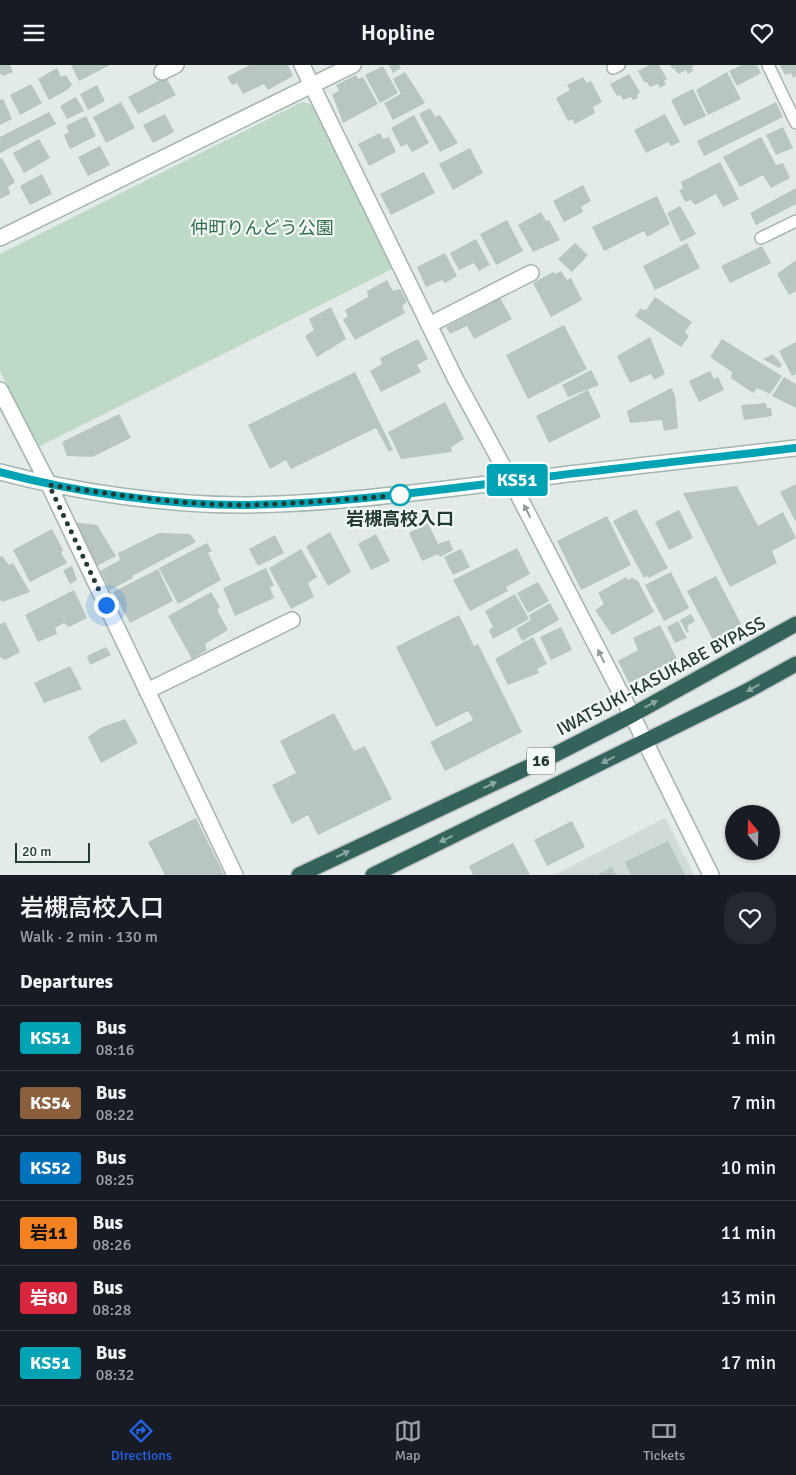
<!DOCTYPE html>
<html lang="en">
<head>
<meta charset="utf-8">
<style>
  :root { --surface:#171b24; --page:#242831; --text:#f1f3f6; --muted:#9ea1a6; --line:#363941; --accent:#2563eb }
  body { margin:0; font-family:Signika,"Noto Sans JP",sans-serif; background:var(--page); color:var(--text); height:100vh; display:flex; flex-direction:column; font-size:19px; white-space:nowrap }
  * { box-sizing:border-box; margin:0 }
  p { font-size:16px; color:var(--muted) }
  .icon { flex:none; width:28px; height:28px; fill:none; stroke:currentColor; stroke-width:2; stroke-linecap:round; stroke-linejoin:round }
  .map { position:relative; height:810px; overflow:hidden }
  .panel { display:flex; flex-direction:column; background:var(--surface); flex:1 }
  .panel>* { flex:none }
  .badge { padding:0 10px; border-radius:4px; font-size:18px; line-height:32px }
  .needle { width:32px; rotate:341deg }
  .buttons { position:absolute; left:725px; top:740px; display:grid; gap:10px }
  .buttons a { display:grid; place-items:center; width:55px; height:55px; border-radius:50%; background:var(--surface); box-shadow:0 1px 4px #0004; font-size:25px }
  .scale { position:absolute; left:15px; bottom:12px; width:75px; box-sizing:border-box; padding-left:5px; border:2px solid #243a35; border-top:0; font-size:14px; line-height:18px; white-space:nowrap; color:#243a35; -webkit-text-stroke:4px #f2f8f5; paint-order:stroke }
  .you { position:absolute; width:25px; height:25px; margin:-12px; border:4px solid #fff; border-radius:50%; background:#1a73e8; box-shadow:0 0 0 8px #1a73e833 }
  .map>.badge { position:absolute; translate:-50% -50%; box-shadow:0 0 0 2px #fff }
  h2 { padding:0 20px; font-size:19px; line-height:45px }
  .round { display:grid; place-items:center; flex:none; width:52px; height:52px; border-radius:20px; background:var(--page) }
  .summary { display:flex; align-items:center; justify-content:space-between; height:85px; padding:0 20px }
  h1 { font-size:24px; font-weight:600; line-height:38px }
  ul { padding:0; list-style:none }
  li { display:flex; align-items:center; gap:15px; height:65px; padding:0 20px; border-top:1px solid var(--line) }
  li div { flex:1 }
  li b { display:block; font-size:19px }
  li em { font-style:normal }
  li .badge { min-width:55px; font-weight:700; text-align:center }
  header { display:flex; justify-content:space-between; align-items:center; height:65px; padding:0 20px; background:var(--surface); font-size:22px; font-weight:600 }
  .tabs { display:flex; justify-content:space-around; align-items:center; height:70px; border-top:1px solid var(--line); background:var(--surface); font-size:14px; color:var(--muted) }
  .tabs a { display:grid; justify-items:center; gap:2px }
  .tabs .on { color:var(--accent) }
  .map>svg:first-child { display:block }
  .built { fill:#d0dad6 }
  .green { fill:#bddac6 }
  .building { fill:#b8c5c0 }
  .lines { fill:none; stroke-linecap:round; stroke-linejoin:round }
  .lane-casing { stroke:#a5b2ae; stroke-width:14 }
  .street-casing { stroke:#a5b2ae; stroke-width:18 }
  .secondary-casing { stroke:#a2b5af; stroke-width:18 }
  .highway-casing { stroke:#c2c8c6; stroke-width:18 }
  .lane { stroke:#fff; stroke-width:11 }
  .street { stroke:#fff; stroke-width:15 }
  .secondary { stroke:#fff; stroke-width:15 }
  .highway { stroke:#33635b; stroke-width:15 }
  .oneway { fill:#929c9a }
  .oneway2 { fill:#89a6a0 }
  .line-casing { stroke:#fff; stroke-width:11 }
  .line { stroke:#00a3b4; stroke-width:8 }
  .walk { stroke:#243a35; stroke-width:5; stroke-dasharray:0 9 }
  .stop-dot { fill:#fff; stroke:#00a3b4; stroke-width:2.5 }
  .labels { text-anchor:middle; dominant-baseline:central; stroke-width:4.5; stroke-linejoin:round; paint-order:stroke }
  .shield { fill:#f2f8f5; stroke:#62736f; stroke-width:1 }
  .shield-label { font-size:16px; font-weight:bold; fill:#243a35 }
  .park-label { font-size:18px; fill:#326c4b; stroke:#f2f8f5 }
  .stop-label { font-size:18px; font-weight:bold; fill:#243a35; stroke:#f2f8f5 }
  .street-label { font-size:18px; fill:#243a35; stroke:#f2f8f5 }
</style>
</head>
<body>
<header><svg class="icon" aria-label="menu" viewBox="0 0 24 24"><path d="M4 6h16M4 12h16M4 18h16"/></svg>Hopline<svg class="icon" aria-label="heart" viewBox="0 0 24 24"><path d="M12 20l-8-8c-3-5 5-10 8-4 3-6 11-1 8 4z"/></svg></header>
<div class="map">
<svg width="796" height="810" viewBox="0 0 796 810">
  <rect width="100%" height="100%" fill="#e2ebe7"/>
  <polygon class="built" points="665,753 694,810 554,810"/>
  <polygon class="green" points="302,37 311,39 394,203 38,382 0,306 0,189"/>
  <g class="building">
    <polygon points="0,0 10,0 13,7 3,11 0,8"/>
    <polygon points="71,0 110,0 79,16"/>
    <polygon points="250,0 288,0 293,11 268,25 264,19 243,29 237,18 232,20 227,12"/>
    <polygon points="389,0 399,0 401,3 393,8"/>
    <polygon points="649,0 659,0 667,14 664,15 666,19 660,23 658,19 650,22 647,17 644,17 638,6"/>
    <polygon points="670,0 694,0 692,2 693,6 688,9 686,5 678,9 674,3 672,4"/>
    <polygon points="742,0 757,0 761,8 737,21 729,6"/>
    <polygon points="780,0 796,0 796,11 793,13 791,8 785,10"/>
    <polygon points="383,1 398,28 380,38 365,10"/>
    <polygon points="57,3 61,12 66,10 72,20 67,25 49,35 38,14"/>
    <polygon points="405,7 425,38 393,55 384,38 401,29 393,14"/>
    <polygon points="727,7 741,34 708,50 696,25"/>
    <polygon points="629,9 640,27 637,29 638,33 633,35 631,32 623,35 620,30 617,31 610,19"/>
    <polygon points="356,10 358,14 363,12 378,39 343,58 332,29 339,26 336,20"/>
    <polygon points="166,12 176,30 138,49 128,32"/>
    <polygon points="583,12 587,18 591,16 602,37 593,42 595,48 575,59 572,54 568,56 556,33 570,25 567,20"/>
    <polygon points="31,19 42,38 20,50 10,30"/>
    <polygon points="97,20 105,36 88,45 80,29"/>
    <polygon points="693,24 706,51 684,61 671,35"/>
    <polygon points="76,32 84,46 67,54 60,41"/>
    <polygon points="3,34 12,54 0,60 0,35"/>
    <polygon points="121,37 135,63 106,78 93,52"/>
    <polygon points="776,37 783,52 704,91 697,76"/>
    <polygon points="430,43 435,52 440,50 458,78 440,87 419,49"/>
    <polygon points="49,47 56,59 0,88 0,72"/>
    <polygon points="165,49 174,67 153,78 143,60"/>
    <polygon points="665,49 680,77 671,81 668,77 646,88 634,65"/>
    <polygon points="414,50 429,78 412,87 407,79 401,82 391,63"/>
    <polygon points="86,51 96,71 70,84 64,70 69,67 66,61"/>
    <polygon points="783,62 793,83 776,90 766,70"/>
    <polygon points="380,68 383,74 389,72 396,87 369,101 358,79"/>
    <polygon points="761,72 776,100 783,98 790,113 771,123 763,110 740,122 723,92"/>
    <polygon points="39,74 50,93 24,108 13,88"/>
    <polygon points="100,81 110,100 88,111 78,92"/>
    <polygon points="470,83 483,108 453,125 439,99"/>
    <polygon points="2,93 15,117 8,122 10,129 0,134 0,94"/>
    <polygon points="720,97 739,134 723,142 716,129 695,140 691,135 685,137 679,125 683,124 681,117"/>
    <polygon points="424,107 435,128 391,150 380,129"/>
    <polygon points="42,109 52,129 30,140 20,121"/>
    <polygon points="583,120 591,136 581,142 583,147 564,157 553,136"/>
    <polygon points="796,123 796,139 756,160 750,148"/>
    <polygon points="657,131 670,159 647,172 644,166 604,186 592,162"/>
    <polygon points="680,141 696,169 681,177 667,148"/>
    <polygon points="541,147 546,156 549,155 560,175 533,187 518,160"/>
    <polygon points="507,155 523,186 496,200 480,169"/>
    <polygon points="476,174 490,200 479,206 474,198 459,205 450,188"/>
    <polygon points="575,178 588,190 572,207 558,194"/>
    <polygon points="687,178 700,203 655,225 643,201"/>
    <polygon points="762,181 771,198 730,218 721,201"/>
    <polygon points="445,188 457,211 445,218 442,215 426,222 417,202"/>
    <polygon points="796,195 796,226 789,230 777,209"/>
    <polygon points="561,206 567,215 571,213 582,235 551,252 533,218 553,207 555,209"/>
    <polygon points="387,215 393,226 400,224 407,237 402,241 405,248 355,275 343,255 348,251 345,245 368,232 367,226"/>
    <polygon points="655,232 692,257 685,267 689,271 681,282 635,251 640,244 646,245"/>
    <polygon points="500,233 512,254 474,274 467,261 450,269 446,262"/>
    <polygon points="331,242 346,274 317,292 305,271 314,265 309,254"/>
    <polygon points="564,260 587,304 528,334 506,290"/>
    <polygon points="650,272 665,309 654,315 651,309 630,318 617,291"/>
    <polygon points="418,274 428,294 417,300 421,307 381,327 370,306 382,299 380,293"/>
    <polygon points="722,274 782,311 770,329 757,323 753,328 731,313 732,307 710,292"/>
    <polygon points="796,277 796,309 792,311 779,286"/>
    <polygon points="773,289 782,300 779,303 763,294"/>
    <polygon points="591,305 599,320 568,332 562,320"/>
    <polygon points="710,306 714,314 718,312 724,325 699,337 689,316"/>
    <polygon points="355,307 393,385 389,387 376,363 291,404 286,395 270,404 248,360"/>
    <polygon points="784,312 796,319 796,343 772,331"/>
    <polygon points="671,323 675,330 678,363 664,366 662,355 630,358 627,346"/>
    <polygon points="588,325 601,352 549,378 536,351"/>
    <polygon points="445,337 464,374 451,382 452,387 401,394 388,367"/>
    <polygon points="766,338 767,343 771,343 772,351 744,355 741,340"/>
    <polygon points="119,349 131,373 92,392 67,391 62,377"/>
    <polygon points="796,419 796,457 780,427"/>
    <polygon points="737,421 758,461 783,447 796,473 772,486 777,498 730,522 683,428"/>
    <polygon points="636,444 668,503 649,513 647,511 644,513 613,456"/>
    <polygon points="679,445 693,473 669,485 655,457"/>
    <polygon points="607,451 631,500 581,525 557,476"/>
    <polygon points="72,457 97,460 116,491 95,502"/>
    <polygon points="428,458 438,479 449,475 453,485 440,492 438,489 422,496 409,468"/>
    <polygon points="52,464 63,485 61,488 67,498 30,517 13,485"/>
    <polygon points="330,467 351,507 328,521 306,481"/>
    <polygon points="159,468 190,469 196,477 132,511 133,513 110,525 100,506 120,495 118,488"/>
    <polygon points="376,469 390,496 371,505 358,479"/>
    <polygon points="275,470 284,488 258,501 249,484"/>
    <polygon points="207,478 212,486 208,488 221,515 178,539 159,503"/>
    <polygon points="517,483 530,509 506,522 508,526 470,546 453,515"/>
    <polygon points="301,484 317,512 308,518 314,532 291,544 269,503"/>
    <polygon points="461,484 470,502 453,510 444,492"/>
    <polygon points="2,491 9,500 13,498 30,527 2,537 0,534 0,492"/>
    <polygon points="72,501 77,515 70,519 63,505"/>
    <polygon points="266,503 274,520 270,523 274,533 235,551 223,523"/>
    <polygon points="158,504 173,536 130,558 113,527"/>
    <polygon points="671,507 689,543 664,556 645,520"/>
    <polygon points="716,511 741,559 713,575 687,526"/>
    <polygon points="626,512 628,515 632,513 638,516 654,547 612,570 595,545 604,539 598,528"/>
    <polygon points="538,517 549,536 528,548 517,528"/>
    <polygon points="74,525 87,553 69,562 64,558 55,563 57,569 38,577 25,550"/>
    <polygon points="211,527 220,542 217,545 228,565 205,579 207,585 192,594 168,551"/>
    <polygon points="515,529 529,554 493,574 489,565 493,562 485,546"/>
    <polygon points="550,538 559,555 522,576 516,564 531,555 529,550"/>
    <polygon points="691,549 695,556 687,561 689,567 687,568 680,555"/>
    <polygon points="459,550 474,581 478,579 522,667 445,706 430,677 473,655 468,646 436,662 396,582"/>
    <polygon points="678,556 687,573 675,578 667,562"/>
    <polygon points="5,557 20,587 5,595 0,592 0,559"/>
    <polygon points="660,560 677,594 629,618 618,596 638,585 633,573"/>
    <polygon points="561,562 572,585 551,595 540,572"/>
    <polygon points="533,572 547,599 537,604 539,608 508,620 495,594"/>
    <polygon points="106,582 111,590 90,600 87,591"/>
    <polygon points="70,601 82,624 44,638 34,618"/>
    <polygon points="334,648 354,686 365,681 392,734 318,770 308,750 292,759 272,720 296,708 280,676"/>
    <polygon points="125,654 138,678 101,698 88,672 100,663"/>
    <polygon points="196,753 224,810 165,810 148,777"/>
    <polygon points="572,756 585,782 547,801 534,775"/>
    <polygon points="668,776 685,810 631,810 625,797"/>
    <polygon points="513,778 530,810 473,810 469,801"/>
    <polygon points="612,802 616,810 597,810"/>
  </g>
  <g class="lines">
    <defs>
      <g id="lane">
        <polyline points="768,0 796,58"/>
        <polyline points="613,3 619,0"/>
        <polyline points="761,173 796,156"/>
      </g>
      <g id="street">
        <polyline points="302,0 456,315 511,416 632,650 711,810"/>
        <polyline points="162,7 176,0"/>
        <polyline points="0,173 353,0"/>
        <polyline points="429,260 531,208"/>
        <polyline points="0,325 49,420 235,810"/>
        <polyline points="147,626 292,555"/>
      </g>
      <path id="secondary" d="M0,407C74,427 166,440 243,440C333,439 422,427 512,416C606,404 701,394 796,383"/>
      <g id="highway">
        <polyline points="299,810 554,690 632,650 796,559"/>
        <polyline points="373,810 747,626 796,599"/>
      </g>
    </defs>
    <use href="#lane" class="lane-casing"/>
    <use href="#street" class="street-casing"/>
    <use href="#secondary" class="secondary-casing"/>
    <use href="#highway" class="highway-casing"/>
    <use href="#lane" class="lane"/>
    <use href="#street" class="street"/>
    <use href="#secondary" class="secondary"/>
    <use href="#highway" class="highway"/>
  </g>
  <defs><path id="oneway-solid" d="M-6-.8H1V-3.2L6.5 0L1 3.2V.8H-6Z" transform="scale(1.25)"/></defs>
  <g class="oneway">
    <use href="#oneway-solid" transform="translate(527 446) rotate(-117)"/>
    <use href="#oneway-solid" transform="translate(601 591) rotate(-117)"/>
  </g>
  <g class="oneway2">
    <use href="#oneway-solid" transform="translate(753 623) rotate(151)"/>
    <use href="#oneway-solid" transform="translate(651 639) rotate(-29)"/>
    <use href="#oneway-solid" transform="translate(608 695) rotate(154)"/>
    <use href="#oneway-solid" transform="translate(490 720) rotate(-25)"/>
    <use href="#oneway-solid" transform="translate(446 774) rotate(154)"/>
    <use href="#oneway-solid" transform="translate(343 789) rotate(-25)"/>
  </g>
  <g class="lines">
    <defs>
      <path id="line" d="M0,407C74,427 166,440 243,440C333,439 422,427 512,416C606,404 701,394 796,383"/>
    </defs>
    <use href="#line" class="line-casing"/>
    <use href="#line" class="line"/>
    <path class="walk" d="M106,540L49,420C113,429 178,440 243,440C296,439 350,434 403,430H400"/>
  </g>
  <circle class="stop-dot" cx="400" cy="430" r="10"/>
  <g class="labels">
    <rect class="shield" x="527" y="682.5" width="28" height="27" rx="4"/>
    <g class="shield-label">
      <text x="541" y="696">16</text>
    </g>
    <g class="park-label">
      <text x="262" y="163">仲町りんどう公園</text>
    </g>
    <g class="stop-label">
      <text x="400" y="454">岩槻高校入口</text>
    </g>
    <g class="street-label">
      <text transform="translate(661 611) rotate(-28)">IWATSUKI-KASUKABE BYPASS</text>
    </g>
  </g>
</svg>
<div class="buttons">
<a><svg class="needle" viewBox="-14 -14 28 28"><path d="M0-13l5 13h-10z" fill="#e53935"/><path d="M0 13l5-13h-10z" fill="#9ea1a6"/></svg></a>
</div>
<div class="scale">20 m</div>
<div class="you" style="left:106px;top:540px"></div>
<b class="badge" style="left:517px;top:415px;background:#00a3b4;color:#fff">KS51</b>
</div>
<section class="panel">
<div class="summary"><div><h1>岩槻高校入口</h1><p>Walk · 2 min · 130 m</p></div><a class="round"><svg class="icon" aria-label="heart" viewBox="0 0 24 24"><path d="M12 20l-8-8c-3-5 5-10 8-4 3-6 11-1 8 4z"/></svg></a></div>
<h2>Departures</h2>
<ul>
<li><span class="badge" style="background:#00a3b4;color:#fff">KS51</span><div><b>Bus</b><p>08:16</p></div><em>1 min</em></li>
<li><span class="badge" style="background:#8b5e3c;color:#fff">KS54</span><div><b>Bus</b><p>08:22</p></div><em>7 min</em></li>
<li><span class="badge" style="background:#0072bc;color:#fff">KS52</span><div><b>Bus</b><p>08:25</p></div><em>10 min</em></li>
<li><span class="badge" style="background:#f58220;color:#111">岩11</span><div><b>Bus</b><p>08:26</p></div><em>11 min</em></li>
<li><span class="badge" style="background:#d7263d;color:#fff">岩80</span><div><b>Bus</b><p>08:28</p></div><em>13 min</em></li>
<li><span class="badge" style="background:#00a3b4;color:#fff">KS51</span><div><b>Bus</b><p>08:32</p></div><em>17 min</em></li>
</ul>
</section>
<nav class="tabs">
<a class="on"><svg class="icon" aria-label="directions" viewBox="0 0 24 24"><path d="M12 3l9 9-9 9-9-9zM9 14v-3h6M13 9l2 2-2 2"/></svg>Directions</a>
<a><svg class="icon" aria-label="map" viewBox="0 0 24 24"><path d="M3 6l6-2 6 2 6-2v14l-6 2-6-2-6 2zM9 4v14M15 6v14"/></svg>Map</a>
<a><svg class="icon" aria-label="tickets" viewBox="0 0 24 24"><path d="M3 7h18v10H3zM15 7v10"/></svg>Tickets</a>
</nav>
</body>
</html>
